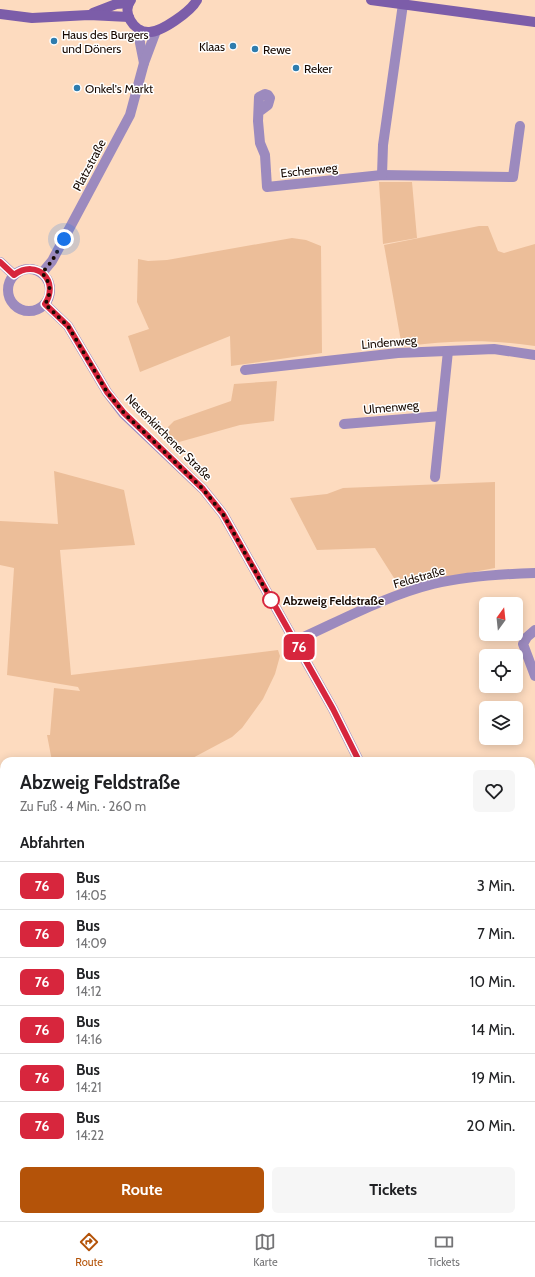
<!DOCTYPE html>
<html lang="de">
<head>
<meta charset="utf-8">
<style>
  :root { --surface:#fff; --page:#f6f6f6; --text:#202124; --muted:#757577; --line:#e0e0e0; --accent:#b45309 }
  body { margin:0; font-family:Cabin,sans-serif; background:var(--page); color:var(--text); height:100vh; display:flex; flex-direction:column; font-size:15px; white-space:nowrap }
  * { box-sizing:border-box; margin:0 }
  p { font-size:13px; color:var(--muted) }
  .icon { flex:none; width:22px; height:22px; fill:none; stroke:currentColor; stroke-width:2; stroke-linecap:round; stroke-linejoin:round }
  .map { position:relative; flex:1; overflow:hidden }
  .sheet { position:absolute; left:0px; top:757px; width:535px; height:464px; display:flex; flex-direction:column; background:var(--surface); border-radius:12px 12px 0 0; box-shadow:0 2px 10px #0003 }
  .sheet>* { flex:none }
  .badge { padding:0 8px; border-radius:6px; font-size:14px; line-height:26px }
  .needle { width:26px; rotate:15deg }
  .fabs { position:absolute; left:479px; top:597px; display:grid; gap:8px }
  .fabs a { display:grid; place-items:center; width:44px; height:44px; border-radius:6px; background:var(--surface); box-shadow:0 2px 10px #0003; font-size:20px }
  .you { position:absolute; width:20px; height:20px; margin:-10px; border:3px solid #fff; border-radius:50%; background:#1a73e8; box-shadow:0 0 0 6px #1a73e833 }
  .map>.badge { position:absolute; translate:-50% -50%; box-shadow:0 0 0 2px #fff }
  h2 { padding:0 20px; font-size:15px; line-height:36px }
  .round { display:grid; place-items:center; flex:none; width:42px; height:42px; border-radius:6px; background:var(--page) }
  .head { display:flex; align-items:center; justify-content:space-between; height:68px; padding:0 20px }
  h1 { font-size:19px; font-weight:800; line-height:30px }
  .cta { display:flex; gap:8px; margin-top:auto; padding:8px 20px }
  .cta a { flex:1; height:46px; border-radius:6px; background:var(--accent); color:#fff; font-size:16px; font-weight:800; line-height:46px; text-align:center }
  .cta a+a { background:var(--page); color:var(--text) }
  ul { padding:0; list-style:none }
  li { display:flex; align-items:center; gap:12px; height:48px; padding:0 20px; border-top:1px solid var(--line) }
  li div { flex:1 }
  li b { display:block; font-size:15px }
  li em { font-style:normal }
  li .badge { min-width:44px; font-weight:700; text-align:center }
  .dock { display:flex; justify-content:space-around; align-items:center; height:56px; border-top:1px solid var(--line); background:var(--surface); font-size:11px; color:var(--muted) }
  .dock a { display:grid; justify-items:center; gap:2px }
  .dock .current { color:var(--accent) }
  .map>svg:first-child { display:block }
  .green { fill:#ecbe99 }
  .forest { fill:#e49e60 }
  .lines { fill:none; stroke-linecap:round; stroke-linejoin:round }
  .stream { stroke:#89c8f6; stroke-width:3.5 }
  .minor { stroke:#9c8abe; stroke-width:10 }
  .tertiary { stroke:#9c8abe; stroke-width:10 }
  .secondary { stroke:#7c5da9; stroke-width:10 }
  .line-casing { stroke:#fff; stroke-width:9 }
  .line { stroke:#d7263d; stroke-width:6 }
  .walk { stroke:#170901; stroke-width:4; stroke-dasharray:0 7.2 }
  .poi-dot { fill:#2e7cae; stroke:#fff; stroke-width:1.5 }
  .stop-dot { fill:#fff; stroke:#d7263d; stroke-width:2 }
  .labels { text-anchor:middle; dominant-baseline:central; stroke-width:3; stroke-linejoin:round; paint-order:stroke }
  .poi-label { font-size:12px; fill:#170901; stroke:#fff; text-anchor:start }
  .street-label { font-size:12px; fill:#170901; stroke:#fff }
  .stop-label { font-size:12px; font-weight:bold; fill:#170901; stroke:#fff; text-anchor:start }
</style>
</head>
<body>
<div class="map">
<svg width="535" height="1221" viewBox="0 0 535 1221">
  <rect width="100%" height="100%" fill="#fddbbf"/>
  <g class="green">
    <polygon points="379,182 412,182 417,238 383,244"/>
    <path d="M479,226H488L498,251L504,253L535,244V346C491,339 446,340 402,347L384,245Z"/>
    <polygon points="292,238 306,240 321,246 322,353 231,366 230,336 140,372 128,336 149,329 137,302 138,259 148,261 167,260"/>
    <polygon points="277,381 274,421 240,425 172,444 165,437 165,430 174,421 231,401 234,384"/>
    <polygon points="54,471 124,490 135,545 60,550 71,675 278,650 280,656 275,674 263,699 242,728 232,737 187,761 52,761 47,735 50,735 54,688 80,691 78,687 7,675 14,568 0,565 0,521 58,524"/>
    <polygon points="495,482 495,568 430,580 401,589 375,548 317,550 290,498 327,494 343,488"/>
    <polygon points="531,1070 535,1077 535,1113 531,1109"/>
    <polygon points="4,1088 4,1169 0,1174 0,1089"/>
    <polygon points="28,1217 279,1217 276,1221 24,1221"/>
  </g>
  <polygon class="forest" points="4,841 4,862 0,863 0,843"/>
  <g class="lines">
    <polyline class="stream" points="280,1221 283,1217"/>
    <g class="minor">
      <polyline points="260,111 268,105 270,98 268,95 265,94 259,97 258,121 260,143 265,155 267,187 382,175 513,177 520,126"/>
      <polyline points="382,175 383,145 403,4"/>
      <polyline points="0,262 14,275"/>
      <polyline points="245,370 398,353 494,349 535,355"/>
      <polyline points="344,424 441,416"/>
      <polyline points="435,477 448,351"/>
      <polyline points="535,630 527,637 523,644 535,676"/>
      <path d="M295,641C340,621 385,596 433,584C467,576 500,574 535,573"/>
      <polyline points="0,905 4,904"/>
      <polyline points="0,1013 4,1011"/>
      <polyline points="8,1221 12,1217"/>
    </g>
    <g class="tertiary">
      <polyline points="140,30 140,43 144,63"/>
      <circle cx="29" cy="290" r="21"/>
      <polyline points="42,273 52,261 130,115 144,63 156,31"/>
      <polyline points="45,304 68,326 107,392 123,413 203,489 223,514 333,709 359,761"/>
      <polyline points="531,1046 535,1051"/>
    </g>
    <g class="secondary">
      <path d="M131,0C121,12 134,32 148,32C161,33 191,11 197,0"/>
      <polyline points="371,0 535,22"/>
      <polyline points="93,13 116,4 129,3"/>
      <polyline points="0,14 32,18 89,15 129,17"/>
    </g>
  </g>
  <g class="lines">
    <defs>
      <path id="line" d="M0,262L14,275C37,258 60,281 45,304L68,326L107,392L124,413L203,489L223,514L333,709L359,761"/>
    </defs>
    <use href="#line" class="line-casing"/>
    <use href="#line" class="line"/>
    <path class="walk" d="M64,239L52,261L42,273C51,283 52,293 45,304L68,326L107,392L124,413L203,489L223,514L273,603L271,600"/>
  </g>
  <g class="poi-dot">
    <circle cx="54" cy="41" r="4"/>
    <circle cx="233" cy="46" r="4"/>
    <circle cx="255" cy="49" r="4"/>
    <circle cx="296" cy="68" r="4"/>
    <circle cx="77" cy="88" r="4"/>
  </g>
  <circle class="stop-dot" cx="271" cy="600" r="8"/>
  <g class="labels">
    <g class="poi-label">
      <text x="62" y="34">Haus des Burgers<tspan x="62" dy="14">und Döners</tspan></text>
      <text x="225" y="46" text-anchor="end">Klaas</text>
      <text x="263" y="49">Rewe</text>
      <text x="304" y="68">Reker</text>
      <text x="85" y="88">Onkel's Markt</text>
    </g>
    <g class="street-label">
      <text transform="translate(89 165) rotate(-62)">Platzstraße</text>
      <text transform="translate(309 170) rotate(-6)">Eschenweg</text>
      <text transform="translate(389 342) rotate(-5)">Lindenweg</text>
      <text transform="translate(391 407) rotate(-5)">Ulmenweg</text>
      <text transform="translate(169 437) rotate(45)">Neuenkirchener Straße</text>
      <text transform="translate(419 577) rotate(-16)">Feldstraße</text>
    </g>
    <g class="stop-label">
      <text x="283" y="600">Abzweig Feldstraße</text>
    </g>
  </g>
</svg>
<div class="fabs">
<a><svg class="needle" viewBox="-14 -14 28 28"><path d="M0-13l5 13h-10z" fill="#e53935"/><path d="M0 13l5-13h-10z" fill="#757577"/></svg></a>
<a><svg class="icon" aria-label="locate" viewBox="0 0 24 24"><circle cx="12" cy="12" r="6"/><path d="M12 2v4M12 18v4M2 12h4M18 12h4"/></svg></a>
<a><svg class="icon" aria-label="layers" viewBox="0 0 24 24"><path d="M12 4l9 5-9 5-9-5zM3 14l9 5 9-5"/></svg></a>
</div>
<div class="you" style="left:64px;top:239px"></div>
<b class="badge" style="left:299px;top:647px;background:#d7263d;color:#fff">76</b>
<section class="sheet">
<div class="head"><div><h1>Abzweig Feldstraße</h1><p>Zu Fuß · 4 Min. · 260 m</p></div><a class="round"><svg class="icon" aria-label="heart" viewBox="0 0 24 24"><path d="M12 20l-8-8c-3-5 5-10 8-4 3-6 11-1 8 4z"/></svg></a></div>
<h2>Abfahrten</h2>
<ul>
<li><span class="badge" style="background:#d7263d;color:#fff">76</span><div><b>Bus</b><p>14:05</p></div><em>3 Min.</em></li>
<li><span class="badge" style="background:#d7263d;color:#fff">76</span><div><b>Bus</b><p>14:09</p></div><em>7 Min.</em></li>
<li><span class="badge" style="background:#d7263d;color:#fff">76</span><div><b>Bus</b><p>14:12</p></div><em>10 Min.</em></li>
<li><span class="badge" style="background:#d7263d;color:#fff">76</span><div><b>Bus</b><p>14:16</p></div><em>14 Min.</em></li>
<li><span class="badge" style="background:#d7263d;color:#fff">76</span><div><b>Bus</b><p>14:21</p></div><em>19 Min.</em></li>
<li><span class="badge" style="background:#d7263d;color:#fff">76</span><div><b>Bus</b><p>14:22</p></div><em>20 Min.</em></li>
</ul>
<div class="cta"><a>Route</a><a>Tickets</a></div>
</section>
</div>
<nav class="dock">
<a class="current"><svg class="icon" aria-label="directions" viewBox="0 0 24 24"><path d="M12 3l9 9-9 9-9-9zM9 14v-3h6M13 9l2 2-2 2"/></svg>Route</a>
<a><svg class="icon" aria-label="map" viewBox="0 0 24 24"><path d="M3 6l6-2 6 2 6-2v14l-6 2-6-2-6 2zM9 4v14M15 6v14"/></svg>Karte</a>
<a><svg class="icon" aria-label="tickets" viewBox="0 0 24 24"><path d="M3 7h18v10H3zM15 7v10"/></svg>Tickets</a>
</nav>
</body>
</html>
